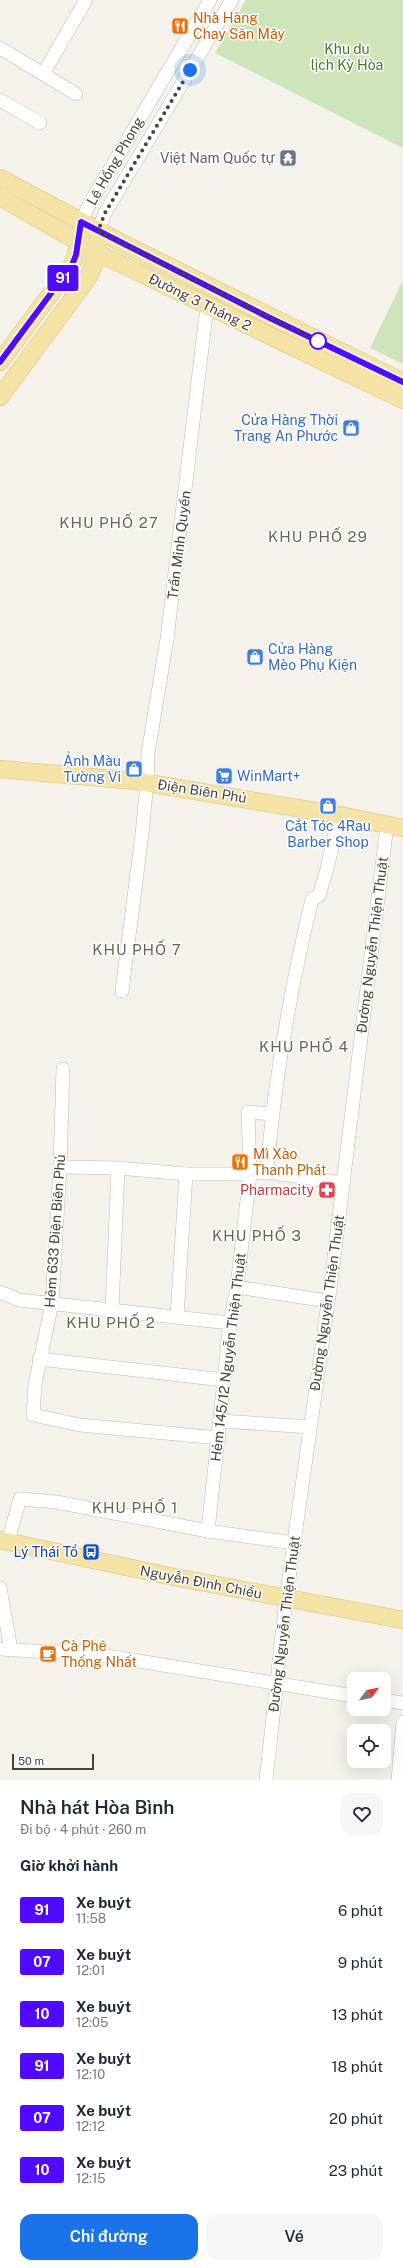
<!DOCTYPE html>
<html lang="vi">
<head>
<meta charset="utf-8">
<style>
  :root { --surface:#fff; --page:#f6f6f7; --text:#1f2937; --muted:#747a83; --accent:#1a73e8 }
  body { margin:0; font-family:"Public Sans",sans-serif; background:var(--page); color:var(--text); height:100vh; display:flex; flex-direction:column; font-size:15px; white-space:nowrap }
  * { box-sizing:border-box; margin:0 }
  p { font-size:13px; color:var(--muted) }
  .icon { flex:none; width:22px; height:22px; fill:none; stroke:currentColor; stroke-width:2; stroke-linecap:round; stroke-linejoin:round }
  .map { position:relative; height:1780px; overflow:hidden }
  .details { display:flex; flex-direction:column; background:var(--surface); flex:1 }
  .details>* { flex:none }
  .badge { padding:0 8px; border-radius:3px; font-size:14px; line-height:26px }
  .needle { width:26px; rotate:58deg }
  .fabs { position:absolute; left:347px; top:1672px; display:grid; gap:8px }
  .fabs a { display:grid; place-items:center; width:44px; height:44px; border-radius:8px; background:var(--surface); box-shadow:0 4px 16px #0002; font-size:20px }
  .scale { position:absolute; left:12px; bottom:10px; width:82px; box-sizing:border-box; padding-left:4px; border:2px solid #49443a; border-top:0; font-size:11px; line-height:14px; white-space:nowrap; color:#49443a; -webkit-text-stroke:3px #fff; paint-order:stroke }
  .you { position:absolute; width:20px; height:20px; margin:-10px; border:3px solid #fff; border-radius:50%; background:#1a73e8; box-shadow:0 0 0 6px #1a73e833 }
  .map>.badge { position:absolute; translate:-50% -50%; box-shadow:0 0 0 2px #fff }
  h2 { padding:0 20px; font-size:15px; line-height:36px }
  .round { display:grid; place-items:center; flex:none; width:42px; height:42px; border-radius:12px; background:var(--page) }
  .summary { display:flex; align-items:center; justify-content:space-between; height:68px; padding:0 20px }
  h1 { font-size:19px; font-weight:600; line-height:30px }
  .primary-button { display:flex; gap:8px; margin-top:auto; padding:8px 20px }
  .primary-button a { flex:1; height:46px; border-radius:12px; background:var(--accent); color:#fff; font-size:16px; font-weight:600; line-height:46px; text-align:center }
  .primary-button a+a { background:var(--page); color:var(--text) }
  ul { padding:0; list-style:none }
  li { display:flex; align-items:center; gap:12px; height:52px; padding:0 20px }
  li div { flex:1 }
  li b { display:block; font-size:15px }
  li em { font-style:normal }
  li .badge { min-width:44px; font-weight:700; text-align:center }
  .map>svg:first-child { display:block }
  .green { fill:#cfe4b9 }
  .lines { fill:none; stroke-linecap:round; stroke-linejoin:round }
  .minor-casing { stroke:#bfbaaf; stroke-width:14 }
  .major-casing { stroke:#d9c075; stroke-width:18 }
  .minor { stroke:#fff; stroke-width:13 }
  .major { stroke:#f5e2a5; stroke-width:17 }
  .line-casing { stroke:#fff; stroke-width:9 }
  .line { stroke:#4f0aff; stroke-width:6 }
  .walk { stroke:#49443a; stroke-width:4; stroke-dasharray:0 7.2 }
  .stop-dot { fill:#fff; stroke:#4f0aff; stroke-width:2 }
  .labels { text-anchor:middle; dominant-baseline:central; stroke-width:3; stroke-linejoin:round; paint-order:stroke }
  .food-label { font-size:14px; fill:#c56008; stroke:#fff; text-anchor:start }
  .park-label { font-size:14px; fill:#497632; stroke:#fff }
  .worship-label { font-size:14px; fill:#5b616d; stroke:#fff; text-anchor:end }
  .street-label { font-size:14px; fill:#49443a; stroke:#fff }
  .shop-label { font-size:14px; fill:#366cbe; stroke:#fff; text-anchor:end }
  .health-label { font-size:14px; fill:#be3a42; stroke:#fff; text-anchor:end }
  .transit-label { font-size:14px; fill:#164399; stroke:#fff; text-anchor:end }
  .neighbourhood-label { font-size:15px; letter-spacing:1px; fill:#6a6252; stroke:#fff }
</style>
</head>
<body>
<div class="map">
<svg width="403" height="1780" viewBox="0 0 403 1780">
  <rect width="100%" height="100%" fill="#f5f2ec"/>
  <g class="green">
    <polygon points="246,0 403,0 403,148 215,53"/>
    <polygon points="403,280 403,364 370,348"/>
  </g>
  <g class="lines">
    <defs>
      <g id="minor">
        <polyline points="0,48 76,94"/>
        <polyline points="43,74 86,0"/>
        <polyline points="0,100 40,123"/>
        <polyline points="81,222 90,203 210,0"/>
        <polyline points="98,231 105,213 232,0"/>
        <polyline points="122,991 142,834 147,782 148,753 167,639 205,323 208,306"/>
        <polyline points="63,1069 60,1167 52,1303 35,1384 33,1415 80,1425 219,1438"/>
        <polyline points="60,1167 118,1168 186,1174 250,1174 267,1172 343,1183"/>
        <path d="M267,1172C274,1082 291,987 312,899L319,896L327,869L339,815"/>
        <polyline points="237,1287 327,1301"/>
        <polyline points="0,1292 19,1300 230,1323"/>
        <polyline points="112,1309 118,1168"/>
        <polyline points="177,1316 186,1174"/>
        <polyline points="39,1359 224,1380"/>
        <polyline points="221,1421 310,1427"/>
        <polyline points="208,1531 230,1323 237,1287 250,1174 248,1112 272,1114"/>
        <polyline points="8,1541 20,1499 56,1502 208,1531 294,1543"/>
        <polyline points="0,1588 11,1650"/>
        <polyline points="0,1649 49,1652 77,1651 354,1696"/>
        <polyline points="384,1700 403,1703"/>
        <polyline points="266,1780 286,1599 331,1282 387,825"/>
        <polyline points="398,1780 403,1722"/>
      </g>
      <g id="major">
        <polyline points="0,178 122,243 403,382"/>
        <polyline points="0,197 96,252 403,400"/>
        <polyline points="0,362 72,265 76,255 80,232"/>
        <polyline points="0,397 88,278 94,265 97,242"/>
        <polyline points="0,769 136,781 339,815 403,828"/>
        <polyline points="0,1540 169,1576 403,1620"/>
      </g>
    </defs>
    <use href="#minor" class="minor-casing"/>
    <use href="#major" class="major-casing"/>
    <use href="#minor" class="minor"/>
    <use href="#major" class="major"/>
  </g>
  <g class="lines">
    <defs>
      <polyline id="line" points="0,362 72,265 76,255 81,222 268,317 403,382"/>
    </defs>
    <use href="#line" class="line-casing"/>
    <use href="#line" class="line"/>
    <polyline class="walk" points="190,70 105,213 98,231 318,341"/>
  </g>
  <defs>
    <symbol id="restaurant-square" viewBox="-11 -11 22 22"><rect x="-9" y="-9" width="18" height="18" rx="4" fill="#e8710a" stroke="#fff"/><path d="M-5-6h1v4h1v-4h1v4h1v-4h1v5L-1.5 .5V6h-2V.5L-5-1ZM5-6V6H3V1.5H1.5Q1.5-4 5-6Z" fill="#fff"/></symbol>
    <symbol id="temple-square" viewBox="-11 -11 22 22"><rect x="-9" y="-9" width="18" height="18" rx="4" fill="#6b7280" stroke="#fff"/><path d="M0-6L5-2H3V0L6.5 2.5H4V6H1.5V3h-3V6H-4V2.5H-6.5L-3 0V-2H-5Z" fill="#fff"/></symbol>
    <symbol id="shop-square" viewBox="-11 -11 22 22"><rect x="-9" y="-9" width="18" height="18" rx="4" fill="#3f7fe0" stroke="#fff"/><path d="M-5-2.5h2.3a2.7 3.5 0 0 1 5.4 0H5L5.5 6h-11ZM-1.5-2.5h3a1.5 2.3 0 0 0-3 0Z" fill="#fff"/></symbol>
    <symbol id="supermarket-square" viewBox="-11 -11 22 22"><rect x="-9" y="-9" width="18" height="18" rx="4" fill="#3f7fe0" stroke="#fff"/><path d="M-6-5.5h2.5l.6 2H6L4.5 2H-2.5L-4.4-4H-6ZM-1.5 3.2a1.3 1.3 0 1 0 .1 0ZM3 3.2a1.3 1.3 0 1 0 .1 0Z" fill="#fff"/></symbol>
    <symbol id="pharmacy-square" viewBox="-11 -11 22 22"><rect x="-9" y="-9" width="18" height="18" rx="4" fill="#e0444e" stroke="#fff"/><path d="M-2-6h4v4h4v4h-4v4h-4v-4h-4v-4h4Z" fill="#fff"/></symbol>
    <symbol id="bus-square" viewBox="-11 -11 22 22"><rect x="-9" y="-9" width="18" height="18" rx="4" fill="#1a4fb4" stroke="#fff"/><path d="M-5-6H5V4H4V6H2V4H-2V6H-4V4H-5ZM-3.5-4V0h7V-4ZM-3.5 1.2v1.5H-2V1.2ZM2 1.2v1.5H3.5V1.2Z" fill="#fff"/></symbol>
    <symbol id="cafe-square" viewBox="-11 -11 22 22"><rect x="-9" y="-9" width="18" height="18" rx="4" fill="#e8710a" stroke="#fff"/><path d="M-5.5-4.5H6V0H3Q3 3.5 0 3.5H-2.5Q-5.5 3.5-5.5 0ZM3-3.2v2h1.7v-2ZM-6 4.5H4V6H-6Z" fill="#fff"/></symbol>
  </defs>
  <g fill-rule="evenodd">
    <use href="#restaurant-square" x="170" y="16" width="20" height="20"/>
    <use href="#temple-square" x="278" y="148" width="20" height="20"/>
    <use href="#shop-square" x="341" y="418" width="20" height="20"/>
    <use href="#shop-square" x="245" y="647" width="20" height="20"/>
    <use href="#shop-square" x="124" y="759" width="20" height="20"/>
    <use href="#supermarket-square" x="214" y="766" width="20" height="20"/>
    <use href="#shop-square" x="318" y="796" width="20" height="20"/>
    <use href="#restaurant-square" x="230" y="1152" width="20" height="20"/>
    <use href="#pharmacy-square" x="317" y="1180" width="20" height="20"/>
    <use href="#bus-square" x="81" y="1542" width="20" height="20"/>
    <use href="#cafe-square" x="38" y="1644" width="20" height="20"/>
  </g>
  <circle class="stop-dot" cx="318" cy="341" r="8"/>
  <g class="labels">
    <g class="food-label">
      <text x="193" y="18">Nhà Hàng<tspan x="193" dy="16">Chay Sân Mây</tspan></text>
      <text x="253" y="1154">Mì Xào<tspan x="253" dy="16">Thanh Phát</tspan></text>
      <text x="61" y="1646">Cà Phê<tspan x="61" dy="16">Thống Nhất</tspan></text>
    </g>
    <g class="park-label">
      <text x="347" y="49">Khu du<tspan x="347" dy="16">lịch Kỳ Hòa</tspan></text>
    </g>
    <g class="worship-label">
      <text x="275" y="158">Việt Nam Quốc tự</text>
    </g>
    <g class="street-label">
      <text transform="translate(115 161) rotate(-60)">Lê Hồng Phong</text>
      <text transform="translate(200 302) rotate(26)">Đường 3 Tháng 2</text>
      <text transform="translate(179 545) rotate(-83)">Trần Minh Quyền</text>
      <text transform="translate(202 791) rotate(9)">Điện Biên Phủ</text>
      <text transform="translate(372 945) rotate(-83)">Đường Nguyễn Thiện Thuật</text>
      <text transform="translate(55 1231) rotate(-86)">Hẻm 633 Ðiện Biên Phủ</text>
      <text transform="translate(327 1303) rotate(-82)">Đường Nguyễn Thiện Thuật</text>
      <text transform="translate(228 1357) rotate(-83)">Hẻm 145/12 Nguyễn Thiện Thuật</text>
      <text transform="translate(201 1582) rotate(11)">Nguyễn Đình Chiểu</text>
      <text transform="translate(284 1624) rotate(-83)">Đường Nguyễn Thiện Thuật</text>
    </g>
    <g class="shop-label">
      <text x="338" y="420">Cửa Hàng Thời<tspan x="338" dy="16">Trang An Phước</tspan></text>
      <text x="268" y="649" text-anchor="start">Cửa Hàng<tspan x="268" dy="16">Mèo Phụ Kiện</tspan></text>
      <text x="121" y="761">Ảnh Màu<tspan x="121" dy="16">Tường Vi</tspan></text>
      <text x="237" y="776" text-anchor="start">WinMart+</text>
      <text x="328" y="826" text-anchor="middle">Cắt Tóc 4Rau<tspan x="328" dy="16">Barber Shop</tspan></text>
    </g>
    <g class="health-label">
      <text x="314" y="1190">Pharmacity</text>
    </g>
    <g class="transit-label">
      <text x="78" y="1552">Lý Thái Tổ</text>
    </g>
    <g class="neighbourhood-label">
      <text x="109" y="522">KHU PHỐ 27</text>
      <text x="318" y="536">KHU PHỐ 29</text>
      <text x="137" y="949">KHU PHỐ 7</text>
      <text x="304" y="1046">KHU PHỐ 4</text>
      <text x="257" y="1235">KHU PHỐ 3</text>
      <text x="111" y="1322">KHU PHỐ 2</text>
      <text x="135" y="1507">KHU PHỐ 1</text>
    </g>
  </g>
</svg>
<div class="fabs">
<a><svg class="needle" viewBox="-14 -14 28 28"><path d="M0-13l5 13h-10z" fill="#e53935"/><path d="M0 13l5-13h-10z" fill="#747a83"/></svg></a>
<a><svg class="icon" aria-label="locate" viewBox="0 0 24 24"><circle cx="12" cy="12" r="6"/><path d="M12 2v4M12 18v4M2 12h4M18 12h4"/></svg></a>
</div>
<div class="scale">50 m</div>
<div class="you" style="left:190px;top:70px"></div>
<b class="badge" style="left:63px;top:278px;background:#4f0aff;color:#fff">91</b>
</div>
<section class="details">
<div class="summary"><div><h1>Nhà hát Hòa Bình</h1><p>Đi bộ · 4 phút · 260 m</p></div><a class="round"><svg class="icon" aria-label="heart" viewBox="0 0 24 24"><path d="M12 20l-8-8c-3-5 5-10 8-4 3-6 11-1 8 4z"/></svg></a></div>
<h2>Giờ khởi hành</h2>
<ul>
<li><span class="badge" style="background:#4f0aff;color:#fff">91</span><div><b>Xe buýt</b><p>11:58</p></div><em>6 phút</em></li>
<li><span class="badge" style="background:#4f0aff;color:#fff">07</span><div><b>Xe buýt</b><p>12:01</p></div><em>9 phút</em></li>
<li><span class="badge" style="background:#4f0aff;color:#fff">10</span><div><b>Xe buýt</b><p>12:05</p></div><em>13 phút</em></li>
<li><span class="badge" style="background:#4f0aff;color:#fff">91</span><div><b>Xe buýt</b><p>12:10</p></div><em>18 phút</em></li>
<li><span class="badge" style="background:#4f0aff;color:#fff">07</span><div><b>Xe buýt</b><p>12:12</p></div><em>20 phút</em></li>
<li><span class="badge" style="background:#4f0aff;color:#fff">10</span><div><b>Xe buýt</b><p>12:15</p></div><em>23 phút</em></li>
</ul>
<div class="primary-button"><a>Chỉ đường</a><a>Vé</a></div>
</section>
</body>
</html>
